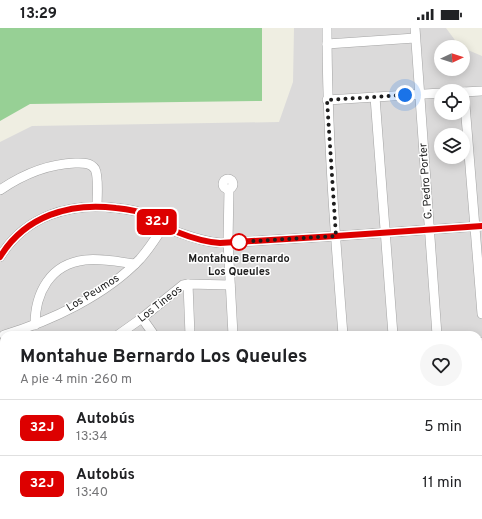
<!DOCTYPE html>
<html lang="es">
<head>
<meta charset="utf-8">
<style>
  :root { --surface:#fff; --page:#f6f6f6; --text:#202124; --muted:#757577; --line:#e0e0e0 }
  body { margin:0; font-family:Overpass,sans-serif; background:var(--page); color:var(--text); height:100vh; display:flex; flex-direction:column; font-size:15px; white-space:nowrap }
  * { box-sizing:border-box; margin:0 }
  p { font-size:13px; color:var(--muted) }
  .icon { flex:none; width:22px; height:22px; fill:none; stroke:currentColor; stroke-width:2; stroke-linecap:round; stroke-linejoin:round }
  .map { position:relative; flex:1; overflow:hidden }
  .details { position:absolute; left:0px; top:303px; width:482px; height:188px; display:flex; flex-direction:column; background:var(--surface); border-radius:12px 12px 0 0; box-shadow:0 2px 10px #0003 }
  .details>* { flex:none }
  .badge { padding:0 8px; border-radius:6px; font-size:14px; line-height:26px }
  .needle { width:26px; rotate:86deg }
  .fabs { position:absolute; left:434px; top:12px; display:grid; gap:8px }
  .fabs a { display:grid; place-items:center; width:36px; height:36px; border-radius:50%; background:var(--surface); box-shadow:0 2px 10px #0003; font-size:20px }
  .you { position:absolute; width:20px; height:20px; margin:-10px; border:3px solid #fff; border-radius:50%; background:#1a73e8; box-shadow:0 0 0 6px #1a73e833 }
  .map>.badge { position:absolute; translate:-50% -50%; box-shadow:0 0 0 2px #fff }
  .round { display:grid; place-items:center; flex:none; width:42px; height:42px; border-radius:21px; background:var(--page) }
  .summary { display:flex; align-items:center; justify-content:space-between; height:68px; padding:0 20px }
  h1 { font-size:19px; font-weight:700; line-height:30px }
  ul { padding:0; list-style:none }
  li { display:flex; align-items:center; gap:12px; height:56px; padding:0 20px; border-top:1px solid var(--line) }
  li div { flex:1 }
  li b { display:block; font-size:15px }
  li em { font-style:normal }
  li .badge { min-width:44px; font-weight:700; text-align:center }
  .status { display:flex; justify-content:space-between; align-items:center; height:28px; padding:0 20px; background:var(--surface); direction:ltr }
  .status svg { height:11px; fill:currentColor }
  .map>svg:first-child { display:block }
  .residential { fill:#dbdada; fill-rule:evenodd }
  .forest { fill:#97d095 }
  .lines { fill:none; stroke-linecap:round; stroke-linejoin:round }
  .minor-casing { stroke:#a4a4a4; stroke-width:10 }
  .minor { stroke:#fff; stroke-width:9 }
  .line-casing { stroke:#fff; stroke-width:9 }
  .line { stroke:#d00; stroke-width:6 }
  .walk { stroke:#1d1d1d; stroke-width:4; stroke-dasharray:0 7.2 }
  .stop-dot { fill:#fff; stroke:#d00; stroke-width:2 }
  .labels { text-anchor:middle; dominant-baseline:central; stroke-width:3; stroke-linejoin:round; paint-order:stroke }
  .street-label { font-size:11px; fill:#1d1d1d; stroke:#fff }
  .stop-label { font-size:11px; font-weight:bold; fill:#1d1d1d; stroke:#fff }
</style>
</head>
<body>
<div class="status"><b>13:29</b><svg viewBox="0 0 49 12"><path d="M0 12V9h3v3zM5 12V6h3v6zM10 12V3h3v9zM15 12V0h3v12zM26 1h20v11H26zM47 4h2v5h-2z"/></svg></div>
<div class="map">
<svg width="482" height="491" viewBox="0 0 482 491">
  <rect width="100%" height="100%" fill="#efeee2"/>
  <g class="residential">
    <path d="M294,0H446L460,19H441V41H463V20L482,28V356L478,357V307H4V416L0,412V114L32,98L279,94L293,54ZM441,63H463V85H441ZM441,107H463V129H441Z"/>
    <polygon points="478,429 482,430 482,491 76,491 74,487 478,487"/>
  </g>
  <g class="forest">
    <polygon points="0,0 262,0 262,73 30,76 0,93"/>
    <polygon points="0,447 4,449 4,487 31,487 31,491 0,491"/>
  </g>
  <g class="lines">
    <defs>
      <g id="minor">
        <path d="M327,0C327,103 335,205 343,307"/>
        <polyline points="415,0 437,307"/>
        <polyline points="327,16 415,10"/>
        <polyline points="463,64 482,63"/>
        <polyline points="464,64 482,286"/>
        <polyline points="375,69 393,307"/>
        <polyline points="327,72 441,65"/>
        <circle cx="228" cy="156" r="5"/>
        <polyline points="229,161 228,214 233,307"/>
        <path d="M0,162C22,147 48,136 75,135C82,135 90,134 95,141C99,149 97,169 97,178"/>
        <path d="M0,229C25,188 70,174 116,180C126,181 139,183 148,187C154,190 158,195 163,198C167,201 172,202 177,204C192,209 204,214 221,215L336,208L482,198"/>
        <polyline points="188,256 190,307"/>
        <polyline points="142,290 154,307"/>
        <path d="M35,297C35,265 50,236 85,232C101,230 119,234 135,236"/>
        <path d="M4,307C51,293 106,267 140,231C149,221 156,210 163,199"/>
        <polyline points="118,307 142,290 183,257 188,256 230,257"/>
        <polyline points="478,315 482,314"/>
        <polyline points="0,349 4,355"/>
        <polyline points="478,460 482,461"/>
        <polyline points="119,487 121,491"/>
        <polyline points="241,487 241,491"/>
        <polyline points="359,487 360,491"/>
        <polyline points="169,491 175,487"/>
        <polyline points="395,491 396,487"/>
        <polyline points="440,491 441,487"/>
      </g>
    </defs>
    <use href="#minor" class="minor-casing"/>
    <use href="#minor" class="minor"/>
  </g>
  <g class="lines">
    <defs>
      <path id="line" d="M0,229C25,188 70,174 116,180C126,181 139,183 148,187C154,190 158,195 163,198C167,201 172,202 177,204C192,210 204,214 220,215L336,208L482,198"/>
    </defs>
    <use href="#line" class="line-casing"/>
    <use href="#line" class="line"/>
    <polyline class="walk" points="239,214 336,208 327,72 405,67"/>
  </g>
  <circle class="stop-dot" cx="239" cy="214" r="8"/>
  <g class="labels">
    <g class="street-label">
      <text transform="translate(426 153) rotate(-94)">G. Pedro Porter</text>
      <text transform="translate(93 265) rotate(-32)">Los Peumos</text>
      <text transform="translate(160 276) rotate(-38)">Los Tineos</text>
    </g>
    <g class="stop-label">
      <text x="239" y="231">Montahue Bernardo<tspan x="239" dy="13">Los Queules</tspan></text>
    </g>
  </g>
</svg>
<div class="fabs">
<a><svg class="needle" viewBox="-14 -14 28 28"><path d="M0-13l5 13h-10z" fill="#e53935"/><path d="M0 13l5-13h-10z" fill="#757577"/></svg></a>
<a><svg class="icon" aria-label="locate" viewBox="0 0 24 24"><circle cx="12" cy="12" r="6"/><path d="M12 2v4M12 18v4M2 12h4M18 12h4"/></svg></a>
<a><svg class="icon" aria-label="layers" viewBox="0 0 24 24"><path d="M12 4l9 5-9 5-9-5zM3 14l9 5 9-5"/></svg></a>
</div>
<div class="you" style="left:405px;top:67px"></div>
<b class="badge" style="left:157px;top:194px;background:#d00;color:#fff">32J</b>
<section class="details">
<div class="summary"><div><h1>Montahue Bernardo Los Queules</h1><p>A pie · 4 min · 260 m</p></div><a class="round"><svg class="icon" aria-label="heart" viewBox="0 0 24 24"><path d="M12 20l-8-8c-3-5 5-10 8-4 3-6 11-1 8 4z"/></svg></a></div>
<ul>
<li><span class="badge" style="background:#d00;color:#fff">32J</span><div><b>Autobús</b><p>13:34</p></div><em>5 min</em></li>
<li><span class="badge" style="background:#d00;color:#fff">32J</span><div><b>Autobús</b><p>13:40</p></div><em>11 min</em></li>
</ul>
</section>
</div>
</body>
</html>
